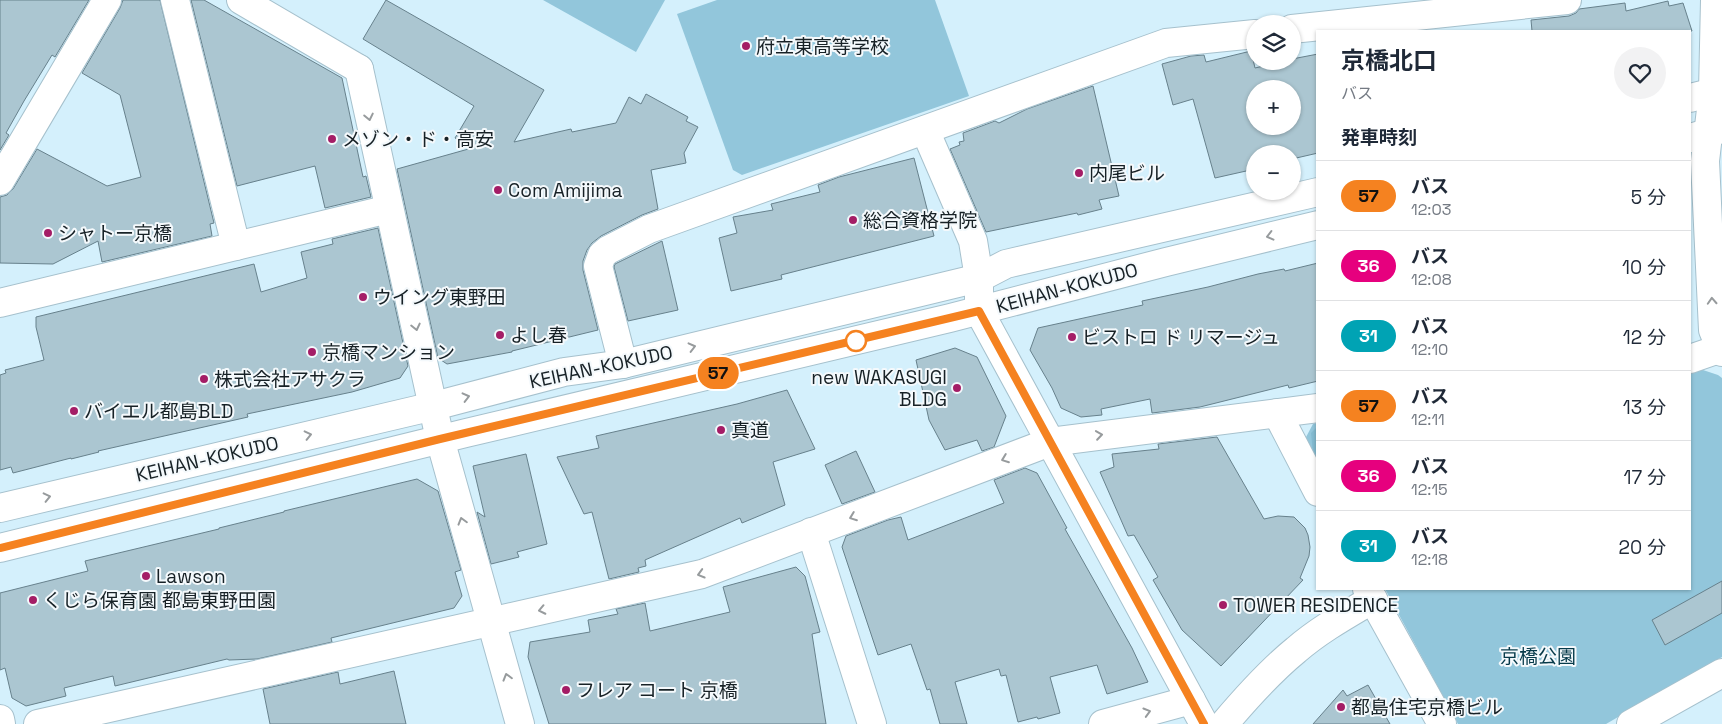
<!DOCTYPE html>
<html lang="ja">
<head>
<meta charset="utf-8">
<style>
  :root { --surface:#fff; --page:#f2f2f3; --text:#1f2937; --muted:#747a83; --line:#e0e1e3 }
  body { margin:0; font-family:"Space Grotesk","Noto Sans JP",sans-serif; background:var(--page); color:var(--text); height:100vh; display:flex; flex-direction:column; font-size:19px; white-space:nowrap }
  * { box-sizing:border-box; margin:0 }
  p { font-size:16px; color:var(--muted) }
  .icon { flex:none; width:28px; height:28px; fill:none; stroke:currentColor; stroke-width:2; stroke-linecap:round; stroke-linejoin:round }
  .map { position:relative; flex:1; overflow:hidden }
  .sheet { position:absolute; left:1316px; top:30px; width:375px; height:560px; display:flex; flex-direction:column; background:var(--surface); border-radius:0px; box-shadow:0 1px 4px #0004 }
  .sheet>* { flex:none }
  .badge { padding:0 10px; border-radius:16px; font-size:18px; line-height:32px }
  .buttons { position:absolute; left:1246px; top:15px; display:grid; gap:10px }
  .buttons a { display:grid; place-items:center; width:55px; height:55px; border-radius:50%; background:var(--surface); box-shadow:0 1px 4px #0004; font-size:25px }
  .map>.badge { position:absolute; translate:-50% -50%; box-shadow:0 0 0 2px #fff }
  h2 { padding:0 25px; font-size:19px; line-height:45px }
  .round { display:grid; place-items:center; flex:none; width:52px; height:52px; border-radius:26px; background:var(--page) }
  .head { display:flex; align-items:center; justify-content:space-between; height:85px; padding:0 25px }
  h1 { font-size:24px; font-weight:700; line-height:38px }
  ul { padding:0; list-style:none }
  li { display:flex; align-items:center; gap:15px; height:70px; padding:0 25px; border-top:1px solid var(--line) }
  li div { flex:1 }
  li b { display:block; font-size:19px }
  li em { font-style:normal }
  li .badge { min-width:55px; font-weight:700; text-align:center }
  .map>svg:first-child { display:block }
  .green { fill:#92c6db }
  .forest { fill:#84bcd2 }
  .building { fill:#abc6d1; stroke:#67818c; fill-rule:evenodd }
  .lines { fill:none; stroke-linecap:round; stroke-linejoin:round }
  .street-casing { stroke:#a6c1cd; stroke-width:30 }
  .secondary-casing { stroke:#a6c1cd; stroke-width:30 }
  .highway-casing { stroke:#a6c1cd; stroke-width:30 }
  .street { stroke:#fff; stroke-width:28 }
  .secondary { stroke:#fff; stroke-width:28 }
  .highway { stroke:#fff; stroke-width:28 }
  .oneway { stroke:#979b9d }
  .line-casing { stroke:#fff; stroke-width:11 }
  .line { stroke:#f58220; stroke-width:8 }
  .poi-dot { fill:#a41d66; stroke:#f4f9fc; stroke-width:2 }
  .stop-dot { fill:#fff; stroke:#f58220; stroke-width:2.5 }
  .labels { text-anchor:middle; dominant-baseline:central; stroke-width:4; stroke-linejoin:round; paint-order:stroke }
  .poi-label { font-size:19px; fill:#172126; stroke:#f4f9fc; text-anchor:start }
  .street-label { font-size:19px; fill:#172126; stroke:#f4f9fc }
  .park-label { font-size:19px; fill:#063a4a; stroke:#f4f9fc }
</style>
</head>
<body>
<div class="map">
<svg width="1722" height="724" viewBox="0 0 1722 724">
  <rect width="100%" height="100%" fill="#d4f0fc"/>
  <g class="green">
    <polygon points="543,0 665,0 636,52"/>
    <polygon points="717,0 935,0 969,96 742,175 733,170 677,14"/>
    <polygon points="1700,369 1718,375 1722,378 1722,657 1606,724 1458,724 1385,589 1690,589 1690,370"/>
    <polygon points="1317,423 1317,462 1305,439 1313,424"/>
  </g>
  <polygon class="forest" points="1317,427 1317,460 1313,453 1311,433"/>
  <g class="building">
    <polygon points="0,0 89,0 55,57 52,55 24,101 6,133 9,135 0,150"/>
    <polygon points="123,0 160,0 214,223 210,224 212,236 102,262 98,241 53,264 0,263 0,197 7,195 13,189 37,149 107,186 141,177 120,95 82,73 120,8"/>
    <polygon points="191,0 204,0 342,78 363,177 366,176 371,197 325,208 315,166 237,186"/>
    <polygon points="386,0 544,90 514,142 571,129 572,132 616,123 629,97 641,104 646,94 688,117 686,121 698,127 684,153 686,163 651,170 658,209 642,215 601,236 592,243 587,250 583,261 583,270 598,330 512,351 512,352 447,364 438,358 397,169 472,148 455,138 474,106 363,39"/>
    <polygon points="1668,1 1669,6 1683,3 1692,31 1532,31 1531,20 1569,16 1576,13 1579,9 1625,3 1626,11"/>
    <path d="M1251,51L1255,68L1284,61H1292V59L1318,54V153L1292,159V154H1255V169L1215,178L1193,99L1173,105L1162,64L1191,56L1204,55L1206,62ZM1255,89H1292V126H1255Z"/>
    <polygon points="1093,86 1119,196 1099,200 1102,209 1078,215 1077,213 986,232 950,149 960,145 959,142 964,141 963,133 995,121 999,123 1027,109"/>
    <polygon points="914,158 934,236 781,275 782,279 731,291 719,238 737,233 733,217 773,210 771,204 820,192 818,185 839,177"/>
    <polygon points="378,228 408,366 400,378 352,392 247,414 248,417 98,451 99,452 71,459 71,458 13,473 11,467 0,470 0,375 6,373 5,370 44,360 36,327 36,317 254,264 261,292 307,278 301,252 333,244 332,239"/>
    <polygon points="662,241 678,310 628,321 614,267 615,264"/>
    <polygon points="1318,263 1318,381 1289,388 1288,385 1200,407 1152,413 1150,399 1101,409 1102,415 1081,417 1061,408 1052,388 1030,350 1038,328 1143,305 1142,301 1208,287 1258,274 1284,269 1285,271"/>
    <polygon points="955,348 977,357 1006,416 994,447 982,451 977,440 945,450 929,420 916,360"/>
    <polygon points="787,390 815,449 773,462 785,505 742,523 740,518 645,560 646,566 638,568 639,572 609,579 592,512 584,514 557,457 599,448 596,436 737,404"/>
    <polygon points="1217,437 1264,519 1278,516 1294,517 1305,528 1308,535 1310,547 1309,556 1300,578 1303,580 1221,666 1182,630 1153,580 1158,577 1134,535 1128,536 1100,472 1114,467 1112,454 1159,449 1158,444"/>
    <polygon points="856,451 875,492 842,504 825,465"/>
    <polygon points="526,454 547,544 517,552 519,557 491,564 477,512 485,517 473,466"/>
    <polygon points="1025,468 1037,473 1067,528 1065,529 1132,648 1148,682 1107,694 1097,665 1050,677 1060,713 1038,719 1037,717 1018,722 1006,675 1001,676 999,669 955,682 967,724 940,724 930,689 927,690 911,644 878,655 842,547 846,536 888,520 901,517 908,540 1004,503 994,480"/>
    <polygon points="417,479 438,491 461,570 455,572 462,596 454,608 331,638 332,642 257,659 229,660 227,659 115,686 113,676 64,688 66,696 26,706 12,698 5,668 0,670 0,593 88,571 85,561 219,529 219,528 284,512 284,511"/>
    <polygon points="796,567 805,576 820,632 812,634 826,724 549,724 528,657 530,642 590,632 588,620 618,614 616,609 645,603 650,631 730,612 723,587"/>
    <polygon points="1722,581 1722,613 1665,645 1652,620"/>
    <polygon points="394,671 406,724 270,724 263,689 338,672 340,684"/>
    <polygon points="1368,685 1390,724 1313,724 1343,690 1347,696"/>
  </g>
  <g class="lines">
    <defs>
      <g id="street">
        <polyline points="1715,0 1713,92 1705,161 1713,330 1722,352"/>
        <polyline points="1292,29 1567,0"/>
        <polyline points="359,69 440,439 520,724"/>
        <polyline points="925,130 973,241 979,278 979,311"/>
        <polyline points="1690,359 1722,348"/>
        <polyline points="623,364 598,266 602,255 608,250 649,229 1166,43 1255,34"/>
        <polyline points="1277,413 1318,492"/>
        <polyline points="1367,589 1442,724"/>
        <polyline points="0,719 1,724"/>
        <polyline points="38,724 702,574 1050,442 1318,408"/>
        <path d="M1224,724C1246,698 1269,672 1296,650C1319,630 1346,615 1373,599"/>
        <polyline points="1631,724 1722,673"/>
      </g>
      <g id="secondary">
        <polyline points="175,0 236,246"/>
        <polyline points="241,0 359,69"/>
        <polyline points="0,181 107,0"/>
        <polyline points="0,303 389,209"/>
        <polyline points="979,311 1204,724"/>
        <polyline points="811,532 872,724"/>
        <polyline points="1103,724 1191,700"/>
      </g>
      <g id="highway">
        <polyline points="1690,98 1722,90"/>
        <polyline points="1690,138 1722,129"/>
        <polyline points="0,508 434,406 564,372 623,364 979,278 1006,264 1318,192"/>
        <polyline points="0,548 466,433 950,318 1166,262 1318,225"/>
      </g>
    </defs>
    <use href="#street" class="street-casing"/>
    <use href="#secondary" class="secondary-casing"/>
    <use href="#highway" class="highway-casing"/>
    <use href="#street" class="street"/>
    <use href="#secondary" class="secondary"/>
    <use href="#highway" class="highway"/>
  </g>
  <defs><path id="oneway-chevron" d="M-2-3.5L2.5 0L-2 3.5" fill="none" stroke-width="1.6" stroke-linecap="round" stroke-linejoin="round" transform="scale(1.25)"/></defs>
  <g class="oneway">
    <use href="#oneway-chevron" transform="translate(369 117) rotate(78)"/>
    <use href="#oneway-chevron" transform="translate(1270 236) rotate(166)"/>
    <use href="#oneway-chevron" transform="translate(1712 301) rotate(-93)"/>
    <use href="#oneway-chevron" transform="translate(416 327) rotate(77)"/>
    <use href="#oneway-chevron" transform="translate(692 347) rotate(-14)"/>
    <use href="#oneway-chevron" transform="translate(466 397) rotate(-14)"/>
    <use href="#oneway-chevron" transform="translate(308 435) rotate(-13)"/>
    <use href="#oneway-chevron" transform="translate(1099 435) rotate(-8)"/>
    <use href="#oneway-chevron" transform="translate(1005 459) rotate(159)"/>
    <use href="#oneway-chevron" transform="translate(47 497) rotate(-13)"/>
    <use href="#oneway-chevron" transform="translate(853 517) rotate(159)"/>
    <use href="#oneway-chevron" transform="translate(462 521) rotate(-106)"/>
    <use href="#oneway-chevron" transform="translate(701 574) rotate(164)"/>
    <use href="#oneway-chevron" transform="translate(542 610) rotate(168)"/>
    <use href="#oneway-chevron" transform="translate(507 677) rotate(-106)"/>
    <use href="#oneway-chevron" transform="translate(1147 712) rotate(-16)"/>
  </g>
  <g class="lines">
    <defs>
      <polyline id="line" points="0,548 440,439 979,311 1204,724"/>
    </defs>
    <use href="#line" class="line-casing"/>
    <use href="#line" class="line"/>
  </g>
  <g class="poi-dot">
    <circle cx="746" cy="46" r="5"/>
    <circle cx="332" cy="139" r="5"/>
    <circle cx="1079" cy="173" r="5"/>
    <circle cx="498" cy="190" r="5"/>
    <circle cx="853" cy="220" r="5"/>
    <circle cx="48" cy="233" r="5"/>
    <circle cx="363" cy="297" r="5"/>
    <circle cx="500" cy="335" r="5"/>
    <circle cx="1072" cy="337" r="5"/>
    <circle cx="312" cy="352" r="5"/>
    <circle cx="204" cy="379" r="5"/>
    <circle cx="957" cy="388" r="5"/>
    <circle cx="74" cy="411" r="5"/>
    <circle cx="721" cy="430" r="5"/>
    <circle cx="146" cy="576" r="5"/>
    <circle cx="33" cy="600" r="5"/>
    <circle cx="1223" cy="605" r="5"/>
    <circle cx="566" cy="690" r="5"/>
    <circle cx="1341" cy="707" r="5"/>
  </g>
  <circle class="stop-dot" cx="856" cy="341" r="10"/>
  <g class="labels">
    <g class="poi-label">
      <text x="756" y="46">府立東高等学校</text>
      <text x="342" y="139">メゾン・ド・高安</text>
      <text x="1089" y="173">内尾ビル</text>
      <text x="508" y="190">Com Amijima</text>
      <text x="863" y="220">総合資格学院</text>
      <text x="58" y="233">シャトー京橋</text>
      <text x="373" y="297">ウイング東野田</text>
      <text x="510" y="335">よし春</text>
      <text x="1082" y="337">ビストロ ド リマージュ</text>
      <text x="322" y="352">京橋マンション</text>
      <text x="947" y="377" text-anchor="end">new WAKASUGI<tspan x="947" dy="22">BLDG</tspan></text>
      <text x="214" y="379">株式会社アサクラ</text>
      <text x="84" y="411">バイエル都島BLD</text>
      <text x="731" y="430">真道</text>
      <text x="156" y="576">Lawson</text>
      <text x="43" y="600">くじら保育園 都島東野田園</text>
      <text x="1233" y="605">TOWER RESIDENCE</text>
      <text x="576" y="690">フレア コート 京橋</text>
      <text x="1351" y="707">都島住宅京橋ビル</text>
    </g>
    <g class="street-label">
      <text transform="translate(1067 288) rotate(-15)">KEIHAN-KOKUDO</text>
      <text transform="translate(601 367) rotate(-12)">KEIHAN-KOKUDO</text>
      <text transform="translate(207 459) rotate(-13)">KEIHAN-KOKUDO</text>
    </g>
    <g class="park-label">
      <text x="1538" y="656">京橋公園</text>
    </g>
  </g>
</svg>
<div class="buttons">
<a><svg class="icon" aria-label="layers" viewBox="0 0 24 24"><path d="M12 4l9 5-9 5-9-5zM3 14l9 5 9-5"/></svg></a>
<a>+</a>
<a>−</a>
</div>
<b class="badge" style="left:718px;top:373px;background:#f58220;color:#111">57</b>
<section class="sheet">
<div class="head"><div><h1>京橋北口</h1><p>バス</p></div><a class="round"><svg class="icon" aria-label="heart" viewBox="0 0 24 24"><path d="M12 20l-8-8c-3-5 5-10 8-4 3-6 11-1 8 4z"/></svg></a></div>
<h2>発車時刻</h2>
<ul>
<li><span class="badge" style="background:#f58220;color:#111">57</span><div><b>バス</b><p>12:03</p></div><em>5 分</em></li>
<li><span class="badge" style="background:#e6007e;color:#fff">36</span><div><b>バス</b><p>12:08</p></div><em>10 分</em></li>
<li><span class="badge" style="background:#00a3b4;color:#fff">31</span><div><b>バス</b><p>12:10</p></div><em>12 分</em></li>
<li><span class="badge" style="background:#f58220;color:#111">57</span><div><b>バス</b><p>12:11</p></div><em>13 分</em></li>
<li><span class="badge" style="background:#e6007e;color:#fff">36</span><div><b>バス</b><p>12:15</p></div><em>17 分</em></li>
<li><span class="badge" style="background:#00a3b4;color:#fff">31</span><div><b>バス</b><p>12:18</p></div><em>20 分</em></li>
</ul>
</section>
</div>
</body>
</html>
